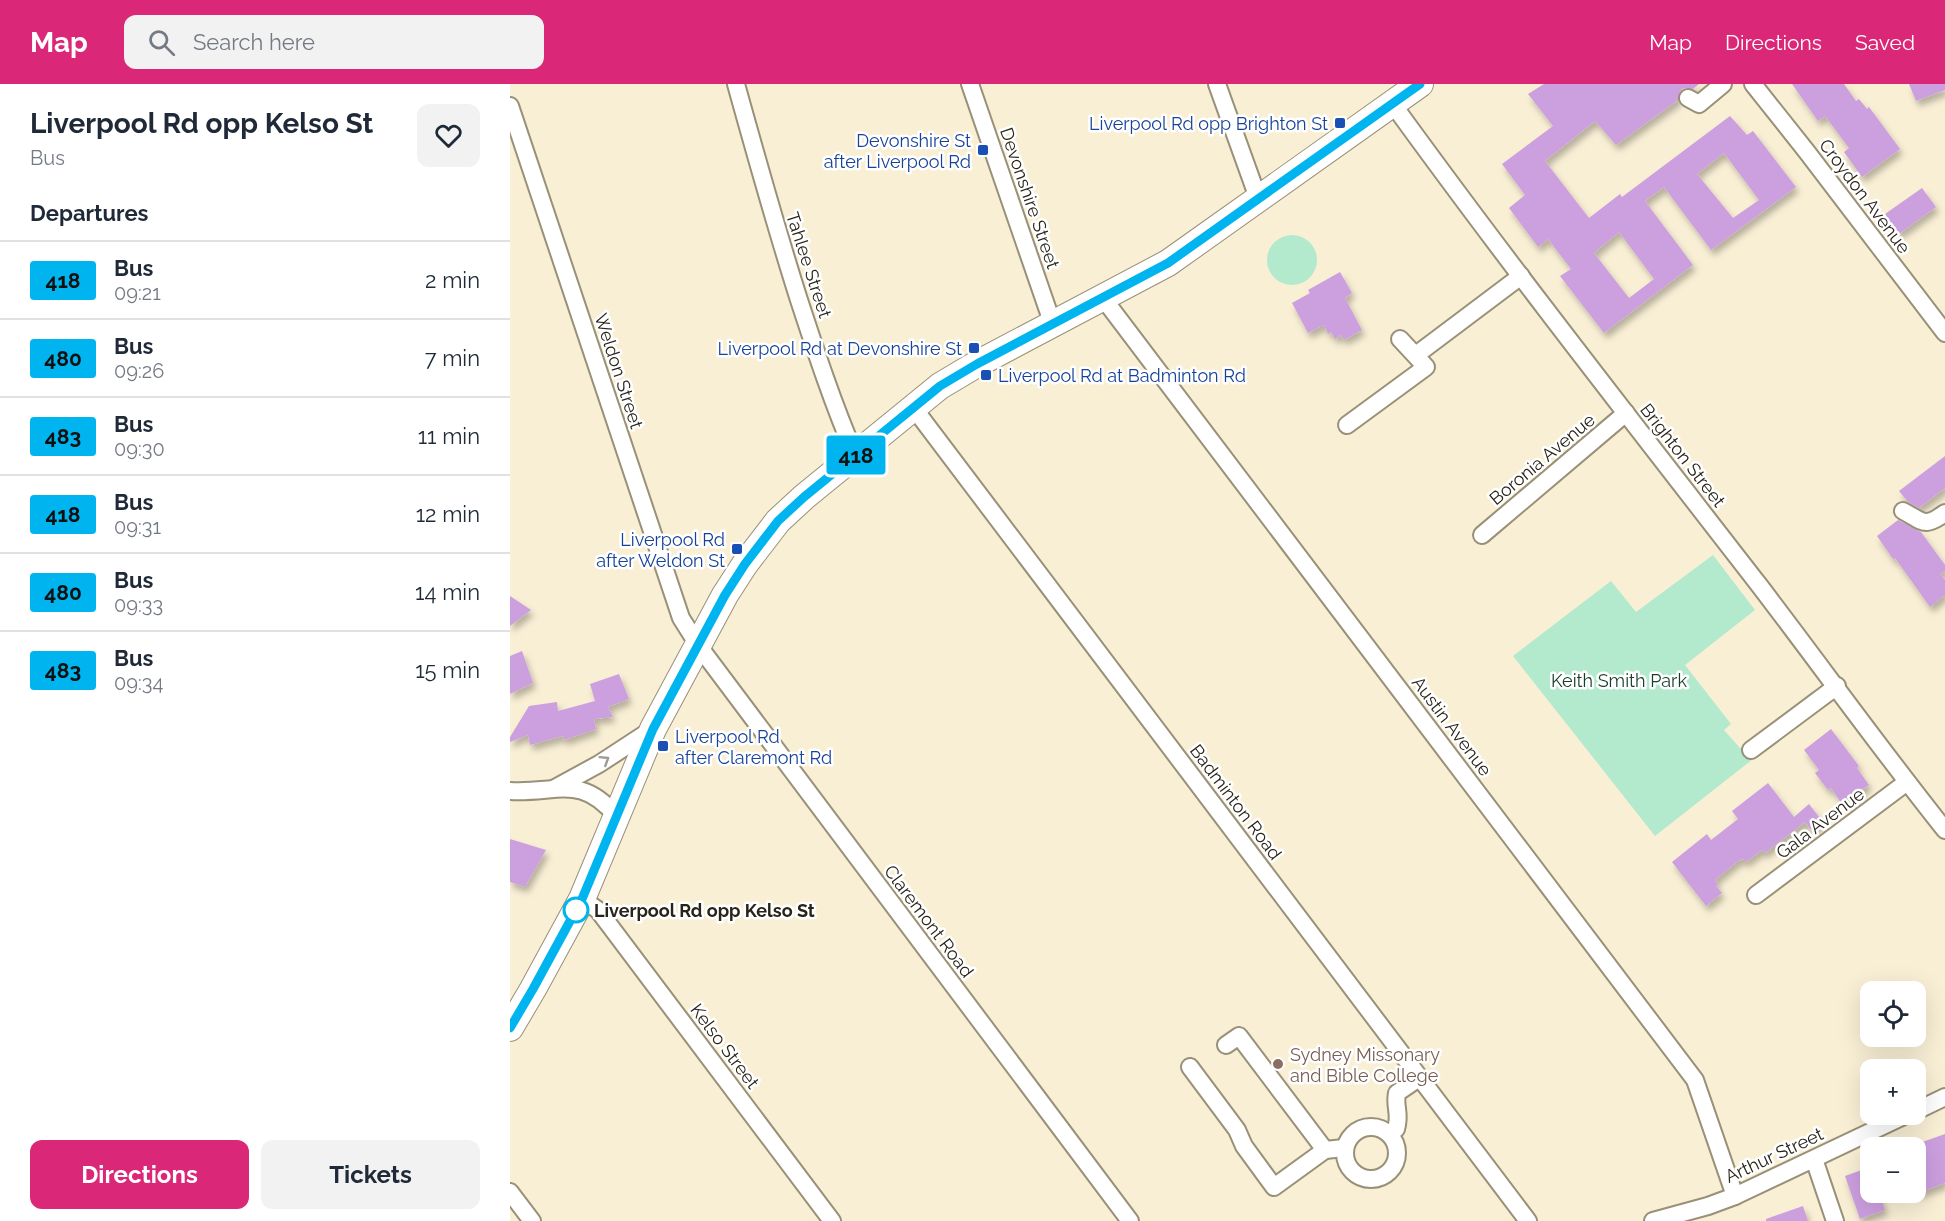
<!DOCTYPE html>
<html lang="en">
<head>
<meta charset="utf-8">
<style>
  :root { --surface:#fff; --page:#f2f2f3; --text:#1f2937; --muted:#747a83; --line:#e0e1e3; --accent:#db2777 }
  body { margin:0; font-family:Raleway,sans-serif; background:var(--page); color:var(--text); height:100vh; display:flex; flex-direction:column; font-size:22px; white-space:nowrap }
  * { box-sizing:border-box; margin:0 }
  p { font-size:20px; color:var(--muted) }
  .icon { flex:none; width:33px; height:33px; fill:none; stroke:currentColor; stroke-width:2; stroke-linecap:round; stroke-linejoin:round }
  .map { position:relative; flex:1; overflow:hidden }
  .side { display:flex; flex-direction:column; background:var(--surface); width:510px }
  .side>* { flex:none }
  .badge { padding:0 12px; border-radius:4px; font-size:21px; line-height:39px }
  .controls { position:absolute; left:1350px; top:897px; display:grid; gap:12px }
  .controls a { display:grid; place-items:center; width:66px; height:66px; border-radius:12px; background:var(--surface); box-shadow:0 6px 24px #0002; font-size:30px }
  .map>.badge { position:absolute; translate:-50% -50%; box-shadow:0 0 0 3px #fff }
  h2 { padding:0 30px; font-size:22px; line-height:54px }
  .round { display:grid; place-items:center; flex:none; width:63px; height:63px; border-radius:12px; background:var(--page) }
  .head { display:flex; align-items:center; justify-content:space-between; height:102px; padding:0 30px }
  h1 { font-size:28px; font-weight:700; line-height:45px }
  .cta { display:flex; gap:12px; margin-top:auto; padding:12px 30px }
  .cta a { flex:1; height:69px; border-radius:12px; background:var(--accent); color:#fff; font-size:24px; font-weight:700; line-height:69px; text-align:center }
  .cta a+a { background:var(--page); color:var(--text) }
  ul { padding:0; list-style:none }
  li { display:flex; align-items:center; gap:18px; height:78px; padding:0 30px; border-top:2px solid var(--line) }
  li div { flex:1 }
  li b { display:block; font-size:22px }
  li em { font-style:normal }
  li .badge { min-width:66px; font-weight:700; text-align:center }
  header { display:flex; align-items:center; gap:36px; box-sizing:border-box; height:84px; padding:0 30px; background:var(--accent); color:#fff }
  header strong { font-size:28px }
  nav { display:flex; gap:33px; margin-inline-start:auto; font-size:21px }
  .search { width:420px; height:54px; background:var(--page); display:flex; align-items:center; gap:15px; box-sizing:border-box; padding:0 21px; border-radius:12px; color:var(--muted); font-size:22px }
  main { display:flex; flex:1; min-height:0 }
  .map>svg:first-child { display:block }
  .green { fill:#b3e9cd }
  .building { fill:#cc9fdf; fill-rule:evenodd; filter:url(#shadow) }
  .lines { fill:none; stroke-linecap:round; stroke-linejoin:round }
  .minor-casing { stroke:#999078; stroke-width:20 }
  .highway-casing { stroke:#999078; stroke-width:28 }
  .minor { stroke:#fff; stroke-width:16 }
  .highway { stroke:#fff; stroke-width:26 }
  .oneway { stroke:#9e9c98 }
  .line-casing { stroke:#fff; stroke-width:14 }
  .line { stroke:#00b5ef; stroke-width:9 }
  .transit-dot { fill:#1a4fb4; stroke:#fff; stroke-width:2 }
  .stop-dot { fill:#fff; stroke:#00b5ef; stroke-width:3 }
  .education-dot { fill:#8d6e63; stroke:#fff; stroke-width:2 }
  .labels { text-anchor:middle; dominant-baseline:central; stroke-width:5; stroke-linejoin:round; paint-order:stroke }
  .transit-label { font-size:18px; fill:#164399; stroke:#fff; text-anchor:end }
  .street-label { font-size:18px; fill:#28241a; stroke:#fff }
  .park-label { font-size:18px; fill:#183d2c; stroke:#fff }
  .stop-label { font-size:18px; font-weight:bold; fill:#28241a; stroke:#fff; text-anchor:start }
  .education-label { font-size:18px; fill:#785e54; stroke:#fff; text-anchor:start }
</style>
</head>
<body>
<header>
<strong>Map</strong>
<div class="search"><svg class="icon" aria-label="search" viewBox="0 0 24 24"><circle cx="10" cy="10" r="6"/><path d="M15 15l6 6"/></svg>Search here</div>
<nav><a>Map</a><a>Directions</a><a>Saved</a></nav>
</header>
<main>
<section class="side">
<div class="head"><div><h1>Liverpool Rd opp Kelso St</h1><p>Bus</p></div><a class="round"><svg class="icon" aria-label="heart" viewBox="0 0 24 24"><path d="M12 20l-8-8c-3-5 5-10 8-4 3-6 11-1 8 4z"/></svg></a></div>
<h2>Departures</h2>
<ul>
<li><span class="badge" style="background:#00b5ef;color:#111">418</span><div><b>Bus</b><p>09:21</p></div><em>2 min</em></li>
<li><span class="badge" style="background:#00b5ef;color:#111">480</span><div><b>Bus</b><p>09:26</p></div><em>7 min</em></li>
<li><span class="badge" style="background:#00b5ef;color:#111">483</span><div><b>Bus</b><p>09:30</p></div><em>11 min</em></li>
<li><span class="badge" style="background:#00b5ef;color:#111">418</span><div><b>Bus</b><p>09:31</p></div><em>12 min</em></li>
<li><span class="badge" style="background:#00b5ef;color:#111">480</span><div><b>Bus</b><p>09:33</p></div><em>14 min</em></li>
<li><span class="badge" style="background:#00b5ef;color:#111">483</span><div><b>Bus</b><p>09:34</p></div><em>15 min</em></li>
</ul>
<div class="cta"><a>Directions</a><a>Tickets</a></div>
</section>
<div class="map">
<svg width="1435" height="1137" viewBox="0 0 1435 1137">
  <defs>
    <filter id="shadow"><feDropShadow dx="3" dy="5.5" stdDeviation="3" flood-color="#0004"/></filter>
  </defs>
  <rect width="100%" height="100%" fill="#f9efd5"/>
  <g class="green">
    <circle cx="782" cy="176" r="25"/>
    <polygon points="1203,471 1245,526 1175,581 1221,640 1214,646 1230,664 1303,607 1313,620 1145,752 1003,572 1101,497 1126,528"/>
  </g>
  <g class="building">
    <path d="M1034,0H1189L1183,5L1177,4L1172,5L1169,10L1168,16L1106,61L1085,37L1035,77L1079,134L1110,110L1112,113L1220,32L1237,51L1243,47L1286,103L1201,166L1154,103L1135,117L1183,181L1094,249L1050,192L1061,185L1038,155L1028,163L999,124L1015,111L992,80L1043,42L1018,10ZM1214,69L1249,116L1223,134L1187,90ZM1109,148L1144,195L1119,214L1084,169Z"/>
    <polygon points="1282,0 1334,0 1346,17 1349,15 1357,25 1359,23 1390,65 1352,93 1334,68 1339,64 1315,32 1308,37"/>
    <polygon points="1399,0 1435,0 1435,6 1406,17"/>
    <polygon points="1412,104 1426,123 1389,150 1375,130"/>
    <polygon points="830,188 842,209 835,214 852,246 834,256 831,251 825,255 821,248 818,250 814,241 798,249 782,219 800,209 798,206"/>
    <polygon points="1435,372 1435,404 1409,424 1398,418 1389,407"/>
    <polygon points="1388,436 1411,448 1435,481 1435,487 1430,490 1435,496 1435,511 1420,523 1385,474 1383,475 1367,452"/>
    <polygon points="0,512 21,526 0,542"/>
    <polygon points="12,567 23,599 0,610 0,572"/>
    <polygon points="109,590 119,615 98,623 103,633 84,635 86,645 54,656 53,652 20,661 18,651 0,658 0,653 19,622 47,618 48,627 85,617 80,600"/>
    <polygon points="1321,645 1349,682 1347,684 1359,701 1332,720 1321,704 1318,706 1305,689 1309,686 1294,666"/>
    <polygon points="1258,699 1284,733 1299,720 1313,738 1302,747 1295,738 1255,769 1252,766 1236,778 1233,775 1228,777 1205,796 1208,800 1206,802 1212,809 1196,822 1162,778 1197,750 1201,756 1228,735 1222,727"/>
    <polygon points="0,755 36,766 15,803 0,798"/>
    <polygon points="1435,1050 1435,1099 1406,1110 1406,1068 1417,1064 1401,1064 1401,1062"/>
    <polygon points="1360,1083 1360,1108 1369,1108 1375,1126 1350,1135 1335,1092"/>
    <polygon points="1293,1122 1298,1137 1256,1137 1256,1135"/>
  </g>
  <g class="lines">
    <defs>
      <g id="minor">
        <path d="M226,0C246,72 266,144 289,216C306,268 323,320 345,371"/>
        <polyline points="460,0 543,241"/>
        <polyline points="707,0 748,114"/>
        <polyline points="1243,0 1297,68 1435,249"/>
        <polyline points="1178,14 1189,20 1213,0"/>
        <path d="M882,19C1000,182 1125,341 1249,501C1311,582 1371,666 1435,746"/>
        <polyline points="0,22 171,534 188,561 620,1137"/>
        <polyline points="593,214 1185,996 1225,1112"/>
        <polyline points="906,271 1011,192"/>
        <polyline points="403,323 1018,1137"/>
        <polyline points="837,341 916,283 890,255"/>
        <path d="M1393,427C1414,438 1414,444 1435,429"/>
        <polyline points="972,451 1116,329"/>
        <polyline points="1241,666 1327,602"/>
        <polyline points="45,704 89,680 141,646"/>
        <path d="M0,707C47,710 71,689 107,733"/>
        <polyline points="1246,811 1397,698"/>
        <polyline points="72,815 88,826 322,1137"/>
        <polyline points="716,961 729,952 815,1066 834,1064"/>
        <polyline points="680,983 727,1046 734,1062 764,1103 815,1066"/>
        <polyline points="1406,1027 1435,1013"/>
        <circle cx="861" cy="1069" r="26"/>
        <path d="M879,1049L886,1045C891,1029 884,1023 887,1009L909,994"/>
        <polyline points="1304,1075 1325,1137"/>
        <polyline points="0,1108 22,1137"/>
        <polyline points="1143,1137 1198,1122 1225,1112 1398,1030"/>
      </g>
      <polyline id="highway" points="0,944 23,905 72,815 143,645 215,511 235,480 268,437 294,413 430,302 467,280 658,179 910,0"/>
    </defs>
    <use href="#minor" class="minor-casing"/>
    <use href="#highway" class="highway-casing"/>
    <use href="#minor" class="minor"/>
    <use href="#highway" class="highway"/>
  </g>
  <defs><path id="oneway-chevron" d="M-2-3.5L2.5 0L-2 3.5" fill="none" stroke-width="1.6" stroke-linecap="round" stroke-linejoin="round" transform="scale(1.5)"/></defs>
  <use class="oneway" href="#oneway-chevron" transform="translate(95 676) rotate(-32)"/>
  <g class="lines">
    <defs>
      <polyline id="line" points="0,944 23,905 72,815 143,645 215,511 235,480 268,437 294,413 430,302 467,280 658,179 910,0"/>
    </defs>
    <use href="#line" class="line-casing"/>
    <use href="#line" class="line"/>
  </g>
  <g class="transit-dot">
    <rect x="824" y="33" width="12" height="12" rx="3"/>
    <rect x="467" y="60" width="12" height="12" rx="3"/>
    <rect x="458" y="258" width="12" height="12" rx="3"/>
    <rect x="470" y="285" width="12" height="12" rx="3"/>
    <rect x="221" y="459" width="12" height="12" rx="3"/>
    <rect x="147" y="656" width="12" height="12" rx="3"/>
  </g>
  <circle class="stop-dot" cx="66" cy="826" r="12"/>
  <circle class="education-dot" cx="768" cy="980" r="6"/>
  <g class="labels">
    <g class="transit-label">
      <text x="818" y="39">Liverpool Rd opp Brighton St</text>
      <text x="461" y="56">Devonshire St<tspan x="461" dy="21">after Liverpool Rd</tspan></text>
      <text x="452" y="264">Liverpool Rd at Devonshire St</text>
      <text x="488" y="291" text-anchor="start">Liverpool Rd at Badminton Rd</text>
      <text x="215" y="455">Liverpool Rd<tspan x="215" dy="21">after Weldon St</tspan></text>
      <text x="165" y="652" text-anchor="start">Liverpool Rd<tspan x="165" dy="21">after Claremont Rd</tspan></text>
    </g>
    <g class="street-label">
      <text transform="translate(1355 112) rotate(53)">Croydon Avenue</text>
      <text transform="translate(520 114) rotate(71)">Devonshire Street</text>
      <text transform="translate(299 181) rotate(72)">Tahlee Street</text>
      <text transform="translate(109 287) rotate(72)">Weldon Street</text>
      <text transform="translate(1173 371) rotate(52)">Brighton Street</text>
      <text transform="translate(1032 375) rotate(-40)">Boronia Avenue</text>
      <text transform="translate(942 642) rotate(53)">Austin Avenue</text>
      <text transform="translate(726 718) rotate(53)">Badminton Road</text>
      <text transform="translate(1310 739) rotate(-37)">Gala Avenue</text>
      <text transform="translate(419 837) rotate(53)">Claremont Road</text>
      <text transform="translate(215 962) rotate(53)">Kelso Street</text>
      <text transform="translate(1264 1071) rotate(-25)">Arthur Street</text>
    </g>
    <g class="park-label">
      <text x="1109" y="596">Keith Smith Park</text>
    </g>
    <g class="stop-label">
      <text x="84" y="826">Liverpool Rd opp Kelso St</text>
    </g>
    <g class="education-label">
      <text x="780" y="970">Sydney Missonary<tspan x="780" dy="21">and Bible College</tspan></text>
    </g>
  </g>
</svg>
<div class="controls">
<a><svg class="icon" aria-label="locate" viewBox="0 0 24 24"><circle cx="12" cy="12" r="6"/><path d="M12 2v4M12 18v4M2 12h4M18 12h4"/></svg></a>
<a>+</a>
<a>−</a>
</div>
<b class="badge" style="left:346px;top:371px;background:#00b5ef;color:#111">418</b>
</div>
</main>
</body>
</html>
